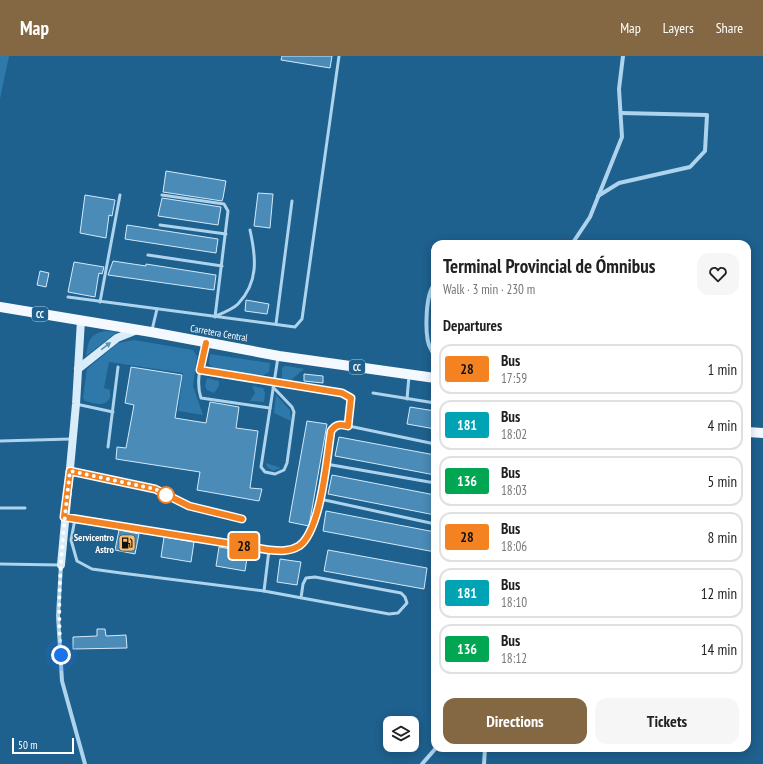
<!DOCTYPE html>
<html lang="en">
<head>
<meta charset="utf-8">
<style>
  :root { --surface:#fff; --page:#f6f6f6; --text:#222; --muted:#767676; --line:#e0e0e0; --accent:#846843 }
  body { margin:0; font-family:"PT Sans Narrow",sans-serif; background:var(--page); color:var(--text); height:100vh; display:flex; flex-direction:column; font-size:15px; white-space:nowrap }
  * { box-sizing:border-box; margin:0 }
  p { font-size:13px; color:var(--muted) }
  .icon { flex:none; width:22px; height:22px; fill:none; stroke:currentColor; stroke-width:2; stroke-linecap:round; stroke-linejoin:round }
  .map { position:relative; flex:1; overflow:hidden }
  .drawer { position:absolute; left:431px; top:184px; width:320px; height:512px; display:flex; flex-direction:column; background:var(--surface); border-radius:12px; box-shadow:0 2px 10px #0003 }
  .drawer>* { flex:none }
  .badge { padding:0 8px; border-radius:3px; font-size:14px; line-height:26px }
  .controls { position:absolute; left:383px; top:660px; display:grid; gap:8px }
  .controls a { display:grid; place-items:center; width:36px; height:36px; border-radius:8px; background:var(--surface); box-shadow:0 2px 10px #0003; font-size:20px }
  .scale { position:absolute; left:12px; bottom:10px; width:62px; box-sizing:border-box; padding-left:4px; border:2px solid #fff; border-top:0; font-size:11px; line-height:14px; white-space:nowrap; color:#fff; -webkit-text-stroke:3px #1e608e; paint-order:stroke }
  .you { position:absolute; width:20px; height:20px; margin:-10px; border:3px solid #fff; border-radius:50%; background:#1a73e8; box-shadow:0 0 0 6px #1a73e833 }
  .map>.badge { position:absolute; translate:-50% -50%; box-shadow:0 0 0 2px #fff }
  h2 { padding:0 12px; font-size:15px; line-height:36px }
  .round { display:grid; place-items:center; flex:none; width:42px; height:42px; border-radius:12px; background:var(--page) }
  .summary { display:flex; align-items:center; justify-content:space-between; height:68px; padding:0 12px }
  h1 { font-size:19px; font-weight:600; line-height:30px }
  .button { display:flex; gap:8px; margin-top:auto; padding:8px 12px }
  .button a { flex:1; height:46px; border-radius:12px; background:var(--accent); color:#fff; font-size:16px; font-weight:600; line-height:46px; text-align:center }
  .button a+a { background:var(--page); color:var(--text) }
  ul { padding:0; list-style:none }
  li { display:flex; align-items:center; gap:12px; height:50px; margin:0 8px 6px; padding:0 4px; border:2px solid var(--line); border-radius:12px }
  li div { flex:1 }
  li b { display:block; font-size:15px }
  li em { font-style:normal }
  li .badge { min-width:44px; font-weight:700; text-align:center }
  header { display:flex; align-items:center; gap:24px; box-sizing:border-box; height:56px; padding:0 20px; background:var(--accent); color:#fff }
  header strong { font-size:19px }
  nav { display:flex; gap:22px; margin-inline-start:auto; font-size:14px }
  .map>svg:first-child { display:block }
  .green { fill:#2f79aa }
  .building { fill:#4b8bb8; stroke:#d2eaf9 }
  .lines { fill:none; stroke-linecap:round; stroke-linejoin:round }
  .lane { stroke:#add3ed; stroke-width:3 }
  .street { stroke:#add3ed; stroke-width:4 }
  .secondary { stroke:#d9ecf9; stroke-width:8 }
  .primary { stroke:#f3f9ff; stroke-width:10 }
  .oneway { fill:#5f91b3 }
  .line-casing { stroke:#fff; stroke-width:9 }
  .line { stroke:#f58220; stroke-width:6 }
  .walk { stroke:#fff; stroke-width:4; stroke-dasharray:0 7.2 }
  .stop-dot { fill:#fff; stroke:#f58220; stroke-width:2 }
  .labels { text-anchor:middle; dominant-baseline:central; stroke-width:3; stroke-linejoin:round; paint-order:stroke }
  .shield { fill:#1e608e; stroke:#bccfdd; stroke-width:1 }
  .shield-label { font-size:9px; font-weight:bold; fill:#fff }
  .street-label { font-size:10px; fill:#fff; stroke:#1e608e }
  .poi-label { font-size:10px; font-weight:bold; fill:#fff; stroke:#1e608e; text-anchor:end }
</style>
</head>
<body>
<header>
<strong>Map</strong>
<nav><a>Map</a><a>Layers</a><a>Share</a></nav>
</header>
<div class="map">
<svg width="763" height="708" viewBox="0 0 763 708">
  <rect width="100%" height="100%" fill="#1e608e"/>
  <g class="green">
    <polygon points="0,0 9,0 0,43"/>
    <path d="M106,275L117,276L86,300C88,285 90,277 106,275Z"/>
    <path d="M134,284L193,294L197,300L193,330L203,359L178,355L183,317L109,306L104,332L110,334V342C104,352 94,347 85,345L83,342L87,313L118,287Z"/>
    <polygon points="210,298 270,307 269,316 262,320 215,313 209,308"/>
    <polygon points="285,310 288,310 304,313 290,325 282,323 282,312"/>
    <polygon points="207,322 219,325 219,330 214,337 207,334 205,330"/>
    <polygon points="252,330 263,332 265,337 264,346 250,345 255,337"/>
    <polygon points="276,339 290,354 291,365 274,357"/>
    <polygon points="266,407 281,412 273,415 267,411"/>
  </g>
  <g class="building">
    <polygon points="282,0 332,0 330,12 281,4"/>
    <polygon points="166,115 226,125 223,142 222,145 163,136"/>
    <polygon points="258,137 273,138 270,172 254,170"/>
    <polygon points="85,139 115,144 112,160 109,159 106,182 80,177"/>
    <polygon points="162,142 221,151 218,169 158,160"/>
    <polygon points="127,169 218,183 216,197 125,183"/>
    <polygon points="113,205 146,210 146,208 216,219 214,234 108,219"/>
    <polygon points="74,206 104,211 102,218 99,217 98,222 95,241 68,236"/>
    <polygon points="40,215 49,217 46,231 37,229"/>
    <polygon points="246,244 269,248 267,258 245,255"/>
    <polygon points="131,311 182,319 175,362 206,367 210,346 239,351 236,372 258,375 250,432 262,433 259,445 197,434 200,416 116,403 117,391 126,392 134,349 125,347"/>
    <polygon points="304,318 323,320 323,327 304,325"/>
    <polygon points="410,351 435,355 435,373 407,368"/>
    <polygon points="307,365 327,368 309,470 289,466"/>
    <polygon points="339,381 435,399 435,419 335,400"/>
    <polygon points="332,419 435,439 435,459 328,438"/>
    <polygon points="326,455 435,476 435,496 323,475"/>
    <polygon points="119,474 139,478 135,498 115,494"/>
    <polygon points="164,481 194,486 191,506 161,501"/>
    <polygon points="219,491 248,496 245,515 216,510"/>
    <polygon points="328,494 427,512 424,533 324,515"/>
    <polygon points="280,503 301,506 297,529 277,526"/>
    <polygon points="97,573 105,573 106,580 126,579 127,592 73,593 73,581 97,580"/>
  </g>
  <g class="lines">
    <g class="lane">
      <polyline points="162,139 224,148 228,155 215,261"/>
      <polyline points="160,169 226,178"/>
      <polyline points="148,199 222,210"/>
      <polyline points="68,241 295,271 302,263 339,0"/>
      <polyline points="100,246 120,139"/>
      <path d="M216,260C223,257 233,253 238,248C259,226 256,201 250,174"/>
      <polyline points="276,268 292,145"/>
      <polyline points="152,274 157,253"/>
      <path d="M205,289C202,306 195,325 201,342L270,352"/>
      <polyline points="200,314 342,337 351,342 348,370"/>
      <polyline points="273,331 292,351 294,356 287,407 284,414 275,418 265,416 261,411 278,301"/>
      <polyline points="373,337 435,347"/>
      <polyline points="407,343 409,320"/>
      <polyline points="76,348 113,356"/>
      <polyline points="0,385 71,383"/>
      <polyline points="435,388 339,368 335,370 331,375 320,443 435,468"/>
      <polyline points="108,391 118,311"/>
      <polyline points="326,408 435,427"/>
      <polyline points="70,415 155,433 189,450 243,463"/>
      <polyline points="0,452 25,452"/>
      <path d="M66,461L269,494C310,497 311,477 320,443"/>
      <polyline points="75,463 71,484 77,505 92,513 121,517 264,535 269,494"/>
      <polyline points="0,508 60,509"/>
      <polyline points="264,535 389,558 398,557 407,547 405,541 401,537 315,521 306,522 303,528 301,542"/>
    </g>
    <g class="street">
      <polyline points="598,140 619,127 690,111 705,95 707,59 621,57"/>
      <polyline points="572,188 590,161 622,81 619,33 623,0"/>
      <path d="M435,228C425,237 425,277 429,289C431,293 433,297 435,301"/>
      <polyline points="61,509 58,560 62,625 85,708"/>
      <polyline points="422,708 436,692"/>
      <polyline points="484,708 485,692"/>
    </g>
    <g class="secondary">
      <polyline points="78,313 117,282 137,274"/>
      <polyline points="61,509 76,348 81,264"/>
    </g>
    <g class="primary">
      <polyline points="0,251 151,276 279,300 435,322"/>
      <polyline points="747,376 763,377"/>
    </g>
  </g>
  <defs><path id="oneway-solid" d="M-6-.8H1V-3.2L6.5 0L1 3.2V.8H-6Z"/></defs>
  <use class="oneway" href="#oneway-solid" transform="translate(106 290) rotate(-37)"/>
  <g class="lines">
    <defs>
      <path id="line" d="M206,287L200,314L342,337L351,342L348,370C340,368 336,368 331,375C327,401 321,475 299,490C289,496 280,495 269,494L64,461L70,415L155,433L189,450L242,463"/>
    </defs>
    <use href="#line" class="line-casing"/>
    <use href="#line" class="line"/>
    <path class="walk" d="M61,599C56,538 63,476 70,415L155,433L166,439"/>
  </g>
  <defs>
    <symbol id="fuel-square" viewBox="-11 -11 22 22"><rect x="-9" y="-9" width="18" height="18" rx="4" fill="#fbbd6c" stroke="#1e608e"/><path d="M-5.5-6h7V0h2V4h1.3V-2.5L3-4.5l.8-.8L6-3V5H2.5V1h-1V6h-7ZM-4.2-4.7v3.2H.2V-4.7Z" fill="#111"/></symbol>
  </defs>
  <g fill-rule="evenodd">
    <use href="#fuel-square" x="117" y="477" width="20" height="20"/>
  </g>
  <circle class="stop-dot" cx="166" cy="439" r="8"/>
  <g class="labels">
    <g class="shield">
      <rect x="32" y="251" width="16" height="14" rx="3"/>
      <rect x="349" y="304" width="16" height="14" rx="3"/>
    </g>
    <g class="shield-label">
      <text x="40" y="258">CC</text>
      <text x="357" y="311">CC</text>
    </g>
    <g class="street-label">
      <text transform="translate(219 277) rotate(10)">Carretera Central</text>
    </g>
    <g class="poi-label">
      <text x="114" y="481">Servicentro<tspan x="114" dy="12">Astro</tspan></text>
    </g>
  </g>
</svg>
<div class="controls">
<a><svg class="icon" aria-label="layers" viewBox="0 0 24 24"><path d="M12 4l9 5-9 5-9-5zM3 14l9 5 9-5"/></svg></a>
</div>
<div class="scale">50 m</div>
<div class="you" style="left:61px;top:599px"></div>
<b class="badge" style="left:244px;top:490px;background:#f58220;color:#111">28</b>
<section class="drawer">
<div class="summary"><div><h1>Terminal Provincial de Ómnibus</h1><p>Walk · 3 min · 230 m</p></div><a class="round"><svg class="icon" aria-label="heart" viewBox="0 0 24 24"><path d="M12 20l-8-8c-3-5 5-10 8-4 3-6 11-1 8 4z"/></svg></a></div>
<h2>Departures</h2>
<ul>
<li><span class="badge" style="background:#f58220;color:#111">28</span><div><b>Bus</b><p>17:59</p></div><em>1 min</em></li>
<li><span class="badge" style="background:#00a3b4;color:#fff">181</span><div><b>Bus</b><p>18:02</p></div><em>4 min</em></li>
<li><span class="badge" style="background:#00a651;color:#fff">136</span><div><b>Bus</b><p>18:03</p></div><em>5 min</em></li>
<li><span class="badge" style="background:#f58220;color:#111">28</span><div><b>Bus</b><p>18:06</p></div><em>8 min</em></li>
<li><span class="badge" style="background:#00a3b4;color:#fff">181</span><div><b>Bus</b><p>18:10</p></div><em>12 min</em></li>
<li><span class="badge" style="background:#00a651;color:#fff">136</span><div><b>Bus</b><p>18:12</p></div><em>14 min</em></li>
</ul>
<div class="button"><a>Directions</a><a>Tickets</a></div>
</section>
</div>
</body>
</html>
